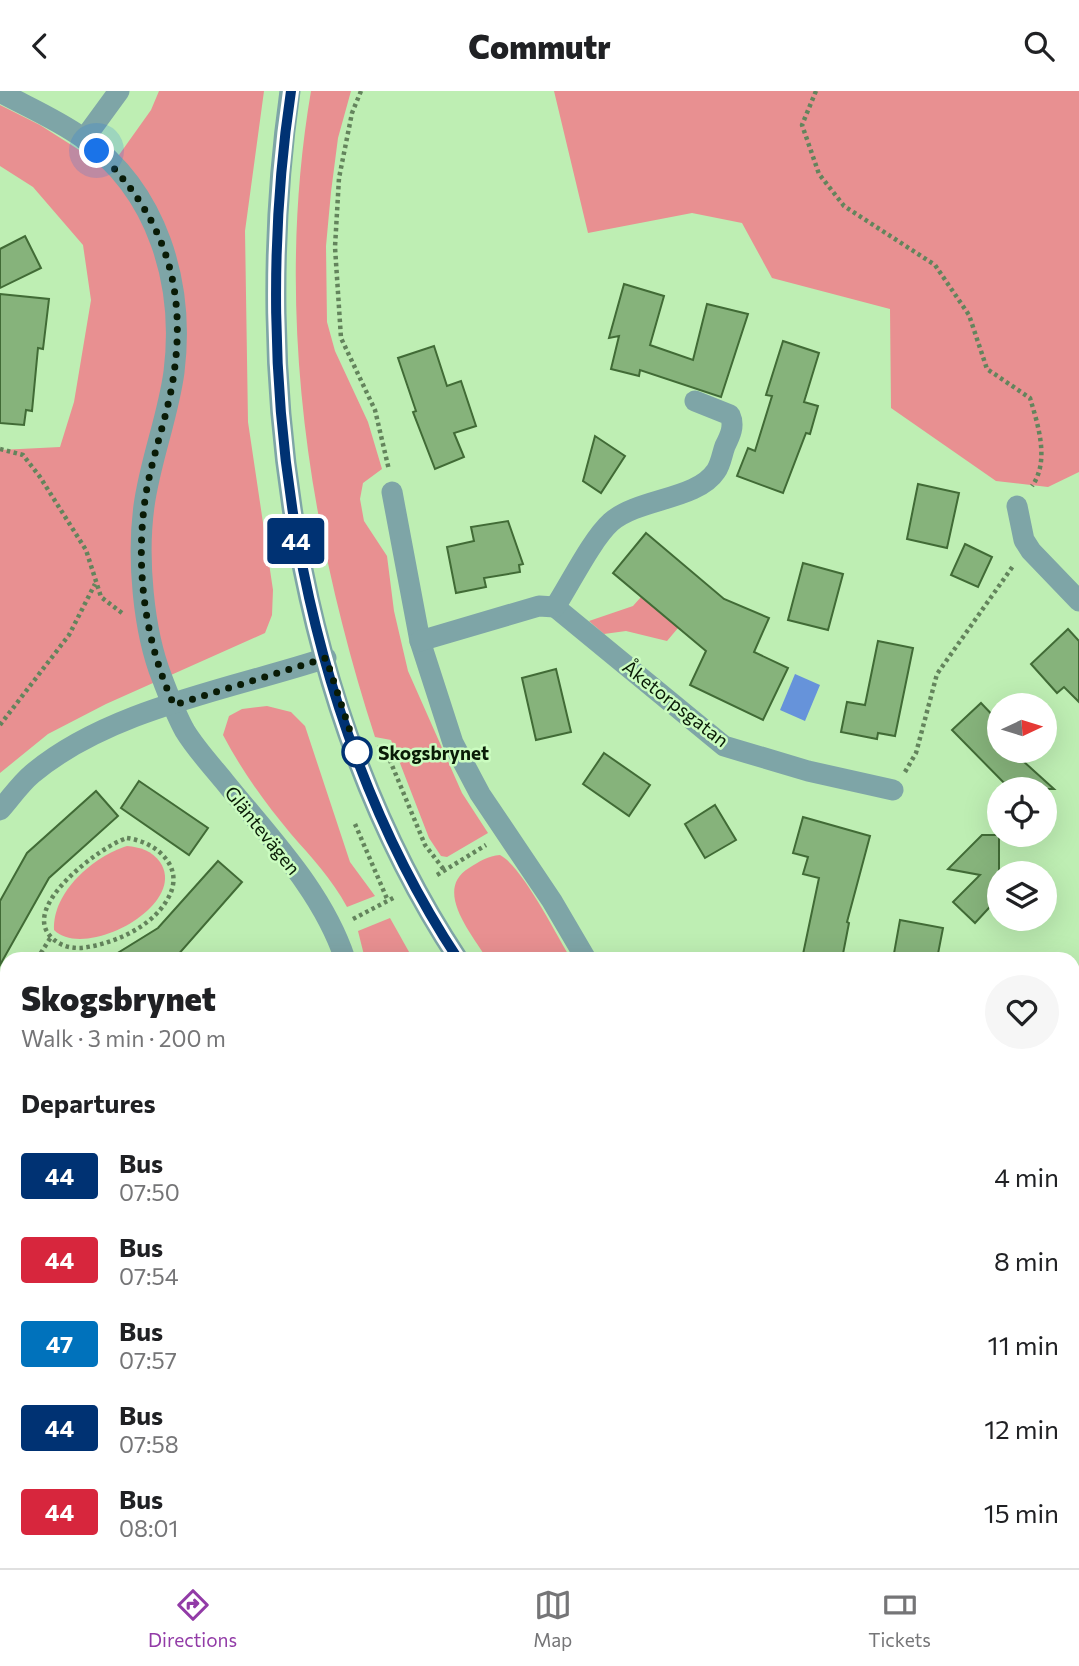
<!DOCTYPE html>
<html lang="en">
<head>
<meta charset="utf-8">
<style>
  :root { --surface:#fff; --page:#f6f6f6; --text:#202124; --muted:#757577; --line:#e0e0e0; --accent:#923ba7 }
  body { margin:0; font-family:Commissioner,sans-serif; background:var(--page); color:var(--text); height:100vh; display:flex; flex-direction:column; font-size:26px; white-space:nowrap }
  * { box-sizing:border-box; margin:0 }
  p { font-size:23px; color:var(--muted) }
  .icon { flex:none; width:38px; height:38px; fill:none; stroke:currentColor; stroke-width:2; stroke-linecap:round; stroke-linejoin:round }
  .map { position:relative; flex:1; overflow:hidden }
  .sheet { position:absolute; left:0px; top:861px; width:1080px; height:616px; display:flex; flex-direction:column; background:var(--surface); border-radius:21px 21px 0 0; box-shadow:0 7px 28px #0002 }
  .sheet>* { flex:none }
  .badge { padding:0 14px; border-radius:5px; font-size:24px; line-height:46px }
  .needle { width:46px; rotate:86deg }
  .fabs { position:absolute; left:987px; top:602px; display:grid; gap:14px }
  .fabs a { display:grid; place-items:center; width:70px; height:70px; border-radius:50%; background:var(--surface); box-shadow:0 7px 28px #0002; font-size:35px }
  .you { position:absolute; width:35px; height:35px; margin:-18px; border:5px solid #fff; border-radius:50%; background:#1a73e8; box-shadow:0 0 0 10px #1a73e833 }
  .map>.badge { position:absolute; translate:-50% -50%; box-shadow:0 0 0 4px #fff }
  h2 { padding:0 21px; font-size:26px; line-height:63px }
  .round { display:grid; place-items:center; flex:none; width:74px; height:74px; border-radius:37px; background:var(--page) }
  .overview { display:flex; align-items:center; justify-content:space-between; height:119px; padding:0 21px }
  h1 { font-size:33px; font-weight:800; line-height:52px }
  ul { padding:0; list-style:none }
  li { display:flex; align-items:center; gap:21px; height:84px; padding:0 21px }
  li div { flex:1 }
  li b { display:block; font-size:26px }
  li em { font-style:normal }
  li .badge { min-width:77px; font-weight:700; text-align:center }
  header { display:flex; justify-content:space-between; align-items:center; height:91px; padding:0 21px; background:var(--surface); font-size:32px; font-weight:800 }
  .tab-bar { display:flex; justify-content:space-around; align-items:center; height:98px; border-top:2px solid var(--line); background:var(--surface); font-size:19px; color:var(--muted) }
  .tab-bar a { display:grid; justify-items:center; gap:4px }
  .tab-bar .active { color:var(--accent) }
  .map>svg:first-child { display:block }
  .green { fill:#e89091 }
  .water { fill:#6693da }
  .building { fill:#86b37b; stroke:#416b36; stroke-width:2 }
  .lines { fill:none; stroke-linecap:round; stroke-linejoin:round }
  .path { stroke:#63845c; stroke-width:4.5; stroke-dasharray:3.5 3.5; stroke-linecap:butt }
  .minor { stroke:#7ea5a7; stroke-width:21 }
  .line-casing { stroke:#fff; stroke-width:16 }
  .line { stroke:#003273; stroke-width:10 }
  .walk { stroke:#091b06; stroke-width:7; stroke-dasharray:0 12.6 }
  .stop-dot { fill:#fff; stroke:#003273; stroke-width:3.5 }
  .labels { text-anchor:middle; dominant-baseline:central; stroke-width:5; stroke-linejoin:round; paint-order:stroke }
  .street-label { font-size:19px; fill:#091b06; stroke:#cbfcc0 }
  .stop-label { font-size:19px; font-weight:bold; fill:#091b06; stroke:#cbfcc0; text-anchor:start }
</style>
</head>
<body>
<header><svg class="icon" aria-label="back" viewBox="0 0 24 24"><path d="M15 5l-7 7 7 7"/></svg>Commutr<svg class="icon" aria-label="search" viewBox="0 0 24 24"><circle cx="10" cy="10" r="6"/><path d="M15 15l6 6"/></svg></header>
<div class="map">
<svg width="1079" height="1477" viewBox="0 0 1079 1477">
  <rect width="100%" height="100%" fill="#beeeb3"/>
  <g class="green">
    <polygon points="159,0 264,0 245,140 248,331 273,499 272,524 265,542 106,613 48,643 0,682 0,359 60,356 74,311 91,209 83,154 33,96 0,75 0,14 40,34 109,78 151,19"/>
    <path d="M311,0H351L338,47L331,101L326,155L327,231L335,260L368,331L382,378L363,392L360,408L364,430L387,465L394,520L408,580L462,702L488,742L447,766L441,765L429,747L391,649L375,646C308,439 274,217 311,0Z"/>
    <polygon points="554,0 1079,0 1079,381 1048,396 996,390 891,317 890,218 772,187 742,132 692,122 588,142"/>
    <polygon points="641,506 678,537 667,550 626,540 604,543 589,530 633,515"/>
    <path d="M267,615L291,621L305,635L350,771L375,805L347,816C332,788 312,767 291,743C265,712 242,680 223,644L229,625L242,618Z"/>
    <path d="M127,755C140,756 152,760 160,771C189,814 85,870 54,839C52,801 94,765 127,755Z"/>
    <path d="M500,764C522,775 557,845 571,868H487C472,843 433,799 469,777C480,770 488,765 500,764Z"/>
    <polygon points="390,827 413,868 365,868 358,840"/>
    <polygon points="437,1470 765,1470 769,1477 438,1477"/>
    <polygon points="854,1470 947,1470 951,1477 858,1477"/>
    <polygon points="985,1470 1015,1470 1018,1477 988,1477"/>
  </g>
  <polygon class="water" points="795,583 820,594 805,630 780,619"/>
  <g class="building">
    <polygon points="25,145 41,177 0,197 0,158"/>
    <polygon points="624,193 664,205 650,254 693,269 707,213 748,223 721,306 640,279 639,285 611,278 619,245 609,247"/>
    <polygon points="0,203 49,208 43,258 38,257 32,320 26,319 24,334 0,332"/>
    <polygon points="783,250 819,262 804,311 818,315 810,343 806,342 783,402 737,385 748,357 755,360 772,305 766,304"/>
    <polygon points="434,255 447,295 461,290 476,335 454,342 464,366 435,378 413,321 416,320 398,267"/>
    <polygon points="595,345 625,365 601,402 583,390"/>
    <polygon points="918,393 959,402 947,457 907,448"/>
    <polygon points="508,430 523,473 519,474 520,481 484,487 486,496 456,502 447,456 474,450 471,436"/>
    <polygon points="646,442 724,508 769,527 754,561 788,577 763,629 690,594 706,560 613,482"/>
    <polygon points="965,453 992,466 978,496 951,484"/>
    <polygon points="803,472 843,483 828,539 788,529"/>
    <polygon points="1068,538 1079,550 1079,611 1064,596 1057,602 1031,573"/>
    <polygon points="878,550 913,557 895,645 878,642 877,648 841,641 847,611 865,614"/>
    <polygon points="556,578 571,641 536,649 522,587"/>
    <polygon points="981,612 999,631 999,660 1012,660 1054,698 1010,698 952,639"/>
    <polygon points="604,662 650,694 629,725 583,693"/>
    <polygon points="139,690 208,737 189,764 121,717"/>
    <polygon points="96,700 118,725 49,787 0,874 0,810 27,762"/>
    <polygon points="715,714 736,749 705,767 685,733"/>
    <polygon points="803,726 870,745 847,831 849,832 842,868 802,868 819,787 803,783 808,766 793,762"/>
    <polygon points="982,744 999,744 999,806 975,832 953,811 980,784 948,778"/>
    <polygon points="218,770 242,791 177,865 170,868 108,868 158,837"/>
    <polygon points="900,829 943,837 937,868 893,868"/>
  </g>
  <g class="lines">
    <g class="path">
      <polyline points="361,0 352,22 339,87 335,156 341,247 375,319 389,379"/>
      <path d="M816,0L802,34L819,83L844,115L935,174L969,224L987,278L1030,307C1038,334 1050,370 1032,395"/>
      <polyline points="0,358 23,364 40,386 86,459 101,506 122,522"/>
      <polyline points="0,634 69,544 95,493"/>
      <polyline points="378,657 384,655 425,754 445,780"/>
      <polyline points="905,681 916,662 937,583 1013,475"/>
      <polyline points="355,733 388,810"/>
      <path d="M127,747C157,751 187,777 167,809C151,837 111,854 80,857C68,857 59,854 51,846C20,815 101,755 127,747Z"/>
      <polyline points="437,784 486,754"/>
      <polyline points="353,828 395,806"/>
      <polyline points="37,868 51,846"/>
      <polyline points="790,1470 794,1477"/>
    </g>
    <g class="minor">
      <path d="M290,0C249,289 295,621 458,868"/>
      <path d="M0,1C28,16 58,29 83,47C158,100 185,193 174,281C168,326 150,370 144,415C137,466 143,539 162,587C169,605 176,624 185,640C196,658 211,674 224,690C269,746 322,799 345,868"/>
      <polyline points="84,48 119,0"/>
      <polyline points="392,401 420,550 453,652 480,703 552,810 586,868"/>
      <polyline points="1017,415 1024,449 1031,460 1079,510"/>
      <polyline points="555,516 724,655 808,680 893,699"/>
      <path d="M420,550L539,515L555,516C570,493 592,448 611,431C639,407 697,409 716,380C721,373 722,363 725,355C730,345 735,335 730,324L695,310"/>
      <path d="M0,719C10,708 20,693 32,683C109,618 232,598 326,567"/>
      <polyline points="0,915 7,919"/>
      <polyline points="1073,1013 1079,1009"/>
      <polyline points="1073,1180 1079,1189"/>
      <polyline points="1073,1381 1079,1386"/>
      <polyline points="827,1470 831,1477"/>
      <polyline points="965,1470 968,1477"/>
      <polyline points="1060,1470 1063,1477"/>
      <polyline points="274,1477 275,1470"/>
    </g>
  </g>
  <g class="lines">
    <defs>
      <path id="line" d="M291,0C248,287 296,623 458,868"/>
    </defs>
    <use href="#line" class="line-casing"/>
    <use href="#line" class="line"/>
    <path class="walk" d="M97,60C162,122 187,193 174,282C168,327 149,371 144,417C136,483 146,553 174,614L326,567L357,661"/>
  </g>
  <circle class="stop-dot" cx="357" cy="661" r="14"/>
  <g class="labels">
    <g class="street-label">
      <text transform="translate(676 612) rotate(38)">Åketorpsgatan</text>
      <text transform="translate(263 739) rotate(51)">Gläntevägen</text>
    </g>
    <g class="stop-label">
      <text x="378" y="661">Skogsbrynet</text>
    </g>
  </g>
</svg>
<div class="fabs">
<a><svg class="needle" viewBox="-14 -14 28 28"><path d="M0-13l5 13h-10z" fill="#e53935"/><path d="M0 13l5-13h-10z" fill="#757577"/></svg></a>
<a><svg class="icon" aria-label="locate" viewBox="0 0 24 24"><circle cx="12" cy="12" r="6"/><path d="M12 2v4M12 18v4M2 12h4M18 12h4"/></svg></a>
<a><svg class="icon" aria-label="layers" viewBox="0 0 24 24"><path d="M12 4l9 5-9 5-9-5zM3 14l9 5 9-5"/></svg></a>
</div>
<div class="you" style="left:97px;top:60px"></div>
<b class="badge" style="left:296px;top:450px;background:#003273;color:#fff">44</b>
<section class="sheet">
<div class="overview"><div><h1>Skogsbrynet</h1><p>Walk · 3 min · 200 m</p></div><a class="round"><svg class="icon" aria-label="heart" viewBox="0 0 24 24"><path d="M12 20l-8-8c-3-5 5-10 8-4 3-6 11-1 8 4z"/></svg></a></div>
<h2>Departures</h2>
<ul>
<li><span class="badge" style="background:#003273;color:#fff">44</span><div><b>Bus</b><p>07:50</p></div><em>4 min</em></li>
<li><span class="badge" style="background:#d7263d;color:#fff">44</span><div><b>Bus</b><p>07:54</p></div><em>8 min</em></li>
<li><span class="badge" style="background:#0072bc;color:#fff">47</span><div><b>Bus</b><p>07:57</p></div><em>11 min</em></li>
<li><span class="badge" style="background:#003273;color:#fff">44</span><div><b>Bus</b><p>07:58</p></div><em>12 min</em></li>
<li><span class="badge" style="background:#d7263d;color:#fff">44</span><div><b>Bus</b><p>08:01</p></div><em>15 min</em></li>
</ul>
</section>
</div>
<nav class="tab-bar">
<a class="active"><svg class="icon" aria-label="directions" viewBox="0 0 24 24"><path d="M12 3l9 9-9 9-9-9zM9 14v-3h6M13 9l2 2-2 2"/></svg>Directions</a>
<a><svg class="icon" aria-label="map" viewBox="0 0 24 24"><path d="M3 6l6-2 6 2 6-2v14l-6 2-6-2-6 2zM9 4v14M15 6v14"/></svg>Map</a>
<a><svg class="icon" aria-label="tickets" viewBox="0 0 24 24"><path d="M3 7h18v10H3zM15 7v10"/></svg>Tickets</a>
</nav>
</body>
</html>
